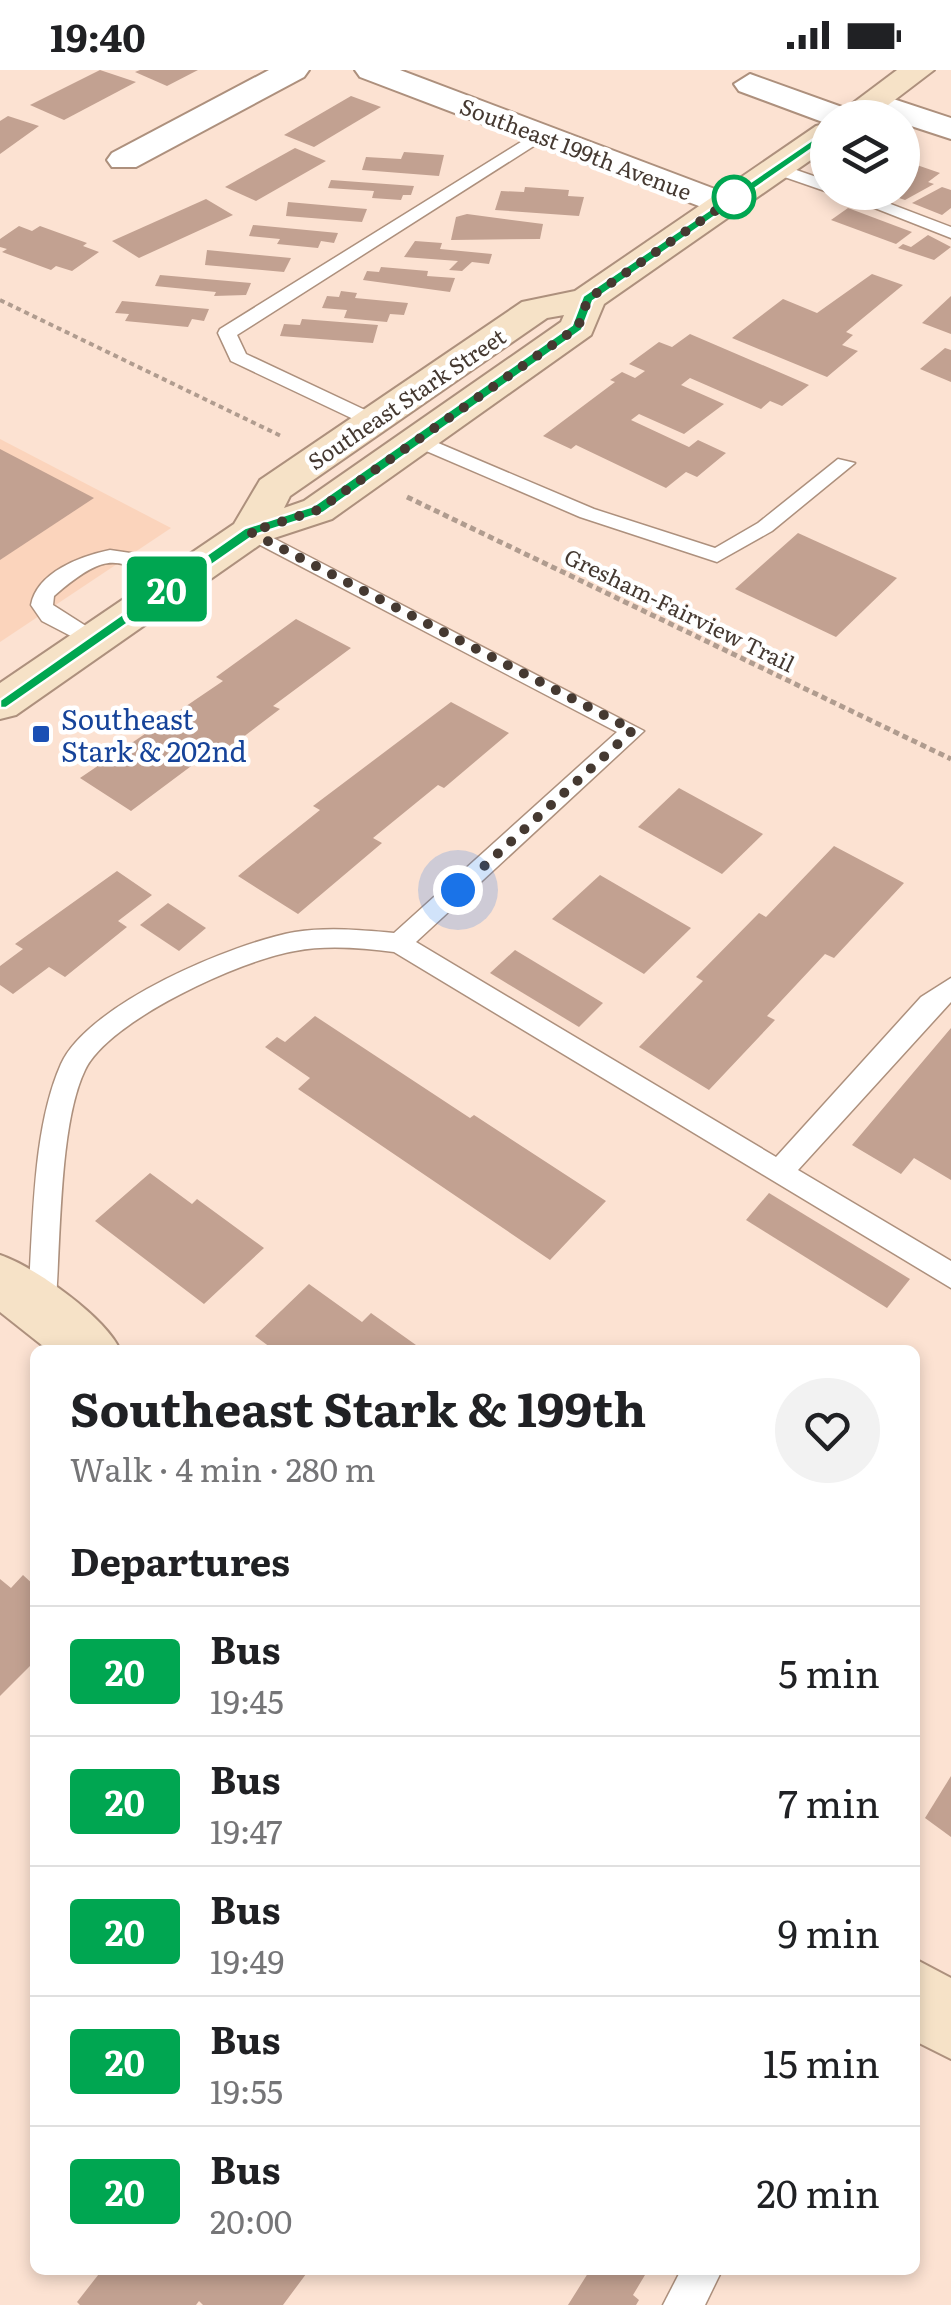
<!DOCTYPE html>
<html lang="en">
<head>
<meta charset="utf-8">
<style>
  :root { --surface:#fff; --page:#f2f2f2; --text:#202124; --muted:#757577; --line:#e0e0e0 }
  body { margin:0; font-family:Literata,serif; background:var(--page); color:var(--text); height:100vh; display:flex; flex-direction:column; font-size:38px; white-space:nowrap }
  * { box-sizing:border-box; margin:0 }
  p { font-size:32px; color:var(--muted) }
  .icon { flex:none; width:55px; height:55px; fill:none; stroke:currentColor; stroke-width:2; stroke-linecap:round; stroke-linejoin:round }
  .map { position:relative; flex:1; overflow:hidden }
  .panel { position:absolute; left:30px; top:1275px; width:890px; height:930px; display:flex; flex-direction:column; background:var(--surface); border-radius:15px; box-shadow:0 5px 15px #0003 }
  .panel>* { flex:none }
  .badge { padding:0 20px; border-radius:8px; font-size:35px; line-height:65px }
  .buttons { position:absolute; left:810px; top:30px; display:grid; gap:20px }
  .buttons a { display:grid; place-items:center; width:110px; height:110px; border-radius:50%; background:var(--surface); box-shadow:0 5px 15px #0003; font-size:50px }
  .you { position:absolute; width:50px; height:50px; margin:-25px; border:8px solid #fff; border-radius:50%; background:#1a73e8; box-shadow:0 0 0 15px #1a73e833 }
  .map>.badge { position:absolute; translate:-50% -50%; box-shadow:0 0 0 5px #fff }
  h2 { padding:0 40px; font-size:38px; line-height:90px }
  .round { display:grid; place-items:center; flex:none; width:105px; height:105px; border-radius:52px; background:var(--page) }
  .overview { display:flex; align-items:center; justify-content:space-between; height:170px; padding:0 40px }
  h1 { font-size:48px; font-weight:700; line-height:75px }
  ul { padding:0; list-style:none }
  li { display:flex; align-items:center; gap:30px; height:130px; padding:0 40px; border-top:2px solid var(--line) }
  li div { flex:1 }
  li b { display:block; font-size:38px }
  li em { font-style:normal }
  li .badge { min-width:110px; font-weight:700; text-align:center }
  .status { display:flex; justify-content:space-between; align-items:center; height:70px; padding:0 50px; background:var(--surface); direction:ltr }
  .status svg { height:28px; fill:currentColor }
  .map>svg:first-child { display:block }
  .built { fill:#fbd4bc }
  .building { fill:#c2a191 }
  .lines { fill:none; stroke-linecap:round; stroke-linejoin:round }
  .lane-casing { stroke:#ad907d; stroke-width:3 }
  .street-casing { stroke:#ad907d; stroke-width:4 }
  .secondary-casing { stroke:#ad907d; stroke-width:4 }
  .path-far1 { stroke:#b09c8f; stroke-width:4; stroke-dasharray:5 4; stroke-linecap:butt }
  .path { stroke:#b09c8f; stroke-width:5; stroke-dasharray:6 4; stroke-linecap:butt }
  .lane { fill:#fff; fill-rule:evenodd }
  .street { fill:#fff; fill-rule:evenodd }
  .secondary { fill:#f6e2c7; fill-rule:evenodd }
  .line { fill:#00a651; stroke:#fff; stroke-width:2.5 }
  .walk { stroke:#453931; stroke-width:10; stroke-dasharray:0 18 }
  .stop-dot { fill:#fff; stroke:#00a651; stroke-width:5 }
  .transit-dot { fill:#1a4fb4; stroke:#fff; stroke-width:4 }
  .labels { text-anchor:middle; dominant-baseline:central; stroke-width:9; stroke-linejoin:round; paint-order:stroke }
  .far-street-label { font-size:22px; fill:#453931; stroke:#fff }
  .transit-label { font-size:28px; fill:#164399; stroke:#fff; text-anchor:start }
</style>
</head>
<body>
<div class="status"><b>19:40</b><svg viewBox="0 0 49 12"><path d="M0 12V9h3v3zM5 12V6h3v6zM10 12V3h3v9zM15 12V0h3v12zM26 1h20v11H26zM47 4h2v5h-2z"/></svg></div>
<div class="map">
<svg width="951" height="2235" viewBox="0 0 951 2235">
  <rect width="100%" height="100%" fill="#fce2d2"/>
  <polygon class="built" points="0,369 171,458 0,572"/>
  <g class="building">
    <polygon points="100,0 136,12 64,50 30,35"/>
    <polygon points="140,0 198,0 167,16 135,2"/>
    <polygon points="351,26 381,37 314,77 284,65"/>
    <polygon points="8,46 39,56 0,84 0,51"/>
    <polygon points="295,78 326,91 256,131 225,117"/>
    <polygon points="404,82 444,85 439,106 362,100 366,87 401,89"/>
    <polygon points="914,94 940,103 928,112 934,114 905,130 884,123 902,122 902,103"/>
    <polygon points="331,110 414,116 411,125 403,125 401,130 372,128 374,121 328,118"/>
    <polygon points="525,117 569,120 568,126 584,127 579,146 495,140 501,121 524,122"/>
    <polygon points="942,117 951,120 951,138 942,145 912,133"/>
    <polygon points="206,129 233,145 139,188 112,171"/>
    <polygon points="288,132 367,139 362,152 286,146"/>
    <polygon points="848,138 912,162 896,174 831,150"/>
    <polygon points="467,144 543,154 540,169 451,170 456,147"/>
    <polygon points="253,155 338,163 334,173 321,171 318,178 277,174 280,169 249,166"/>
    <polygon points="19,156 32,161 40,156 87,173 83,176 99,182 72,201 56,196 51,200 2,182 7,179 0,177 0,169"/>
    <polygon points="928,165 951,177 934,190 898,178 903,174 911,177"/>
    <polygon points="415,171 442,173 440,179 492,184 489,194 472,192 462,201 449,200 458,191 404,187"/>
    <polygon points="207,180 291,188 284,202 205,195"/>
    <polygon points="381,197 428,201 427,206 455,208 450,222 363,210 367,201 379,202"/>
    <polygon points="872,204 903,215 846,262 853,265 842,275 858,281 827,307 732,268 783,229 817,243"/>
    <polygon points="160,205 251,213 246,225 214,226 216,222 155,216"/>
    <polygon points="341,221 357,223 355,228 408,233 404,245 390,244 387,252 344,248 347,240 322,238 327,226 339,227"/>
    <polygon points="951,226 951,264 922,253"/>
    <polygon points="122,231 209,239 204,251 192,249 188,257 125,251 129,244 115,243"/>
    <polygon points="302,249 378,255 373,273 280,266 284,254 300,255"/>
    <polygon points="690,264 809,315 782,336 770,331 761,339 690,308 681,315 724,334 684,364 639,344 631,350 689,377 698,370 726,383 697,407 686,402 666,418 576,375 571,379 543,366 615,312 610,310 622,302 635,308 645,301 629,294 659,272 672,277"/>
    <polygon points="945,278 951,280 951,312 920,299"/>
    <polygon points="0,379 94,428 0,490"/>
    <polygon points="798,463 897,508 836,567 735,519"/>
    <polygon points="296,549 351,578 273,636 280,639 209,693 202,688 131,741 80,708 223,611 216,607"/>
    <polygon points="451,632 509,663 444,718 438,715 373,768 382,773 298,844 238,806 320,740 313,736"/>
    <polygon points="679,718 763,764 722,804 638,757"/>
    <polygon points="834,776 904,813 834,888 825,884 767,946 775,950 709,1020 639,977 703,911 696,907 759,843 766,847"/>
    <polygon points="117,801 152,825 118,851 127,857 65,907 49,897 13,924 0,915 0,896 23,879 15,874"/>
    <polygon points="600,805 691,858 644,904 552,849"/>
    <polygon points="168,833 206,858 179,881 140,855"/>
    <polygon points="515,880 603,933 579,957 490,903"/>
    <polygon points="315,946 470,1048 474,1045 606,1131 550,1190 298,1019 310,1008 265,977 277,967 285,972"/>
    <polygon points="951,958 951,1110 914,1088 901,1104 852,1075"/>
    <polygon points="150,1103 192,1134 197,1129 264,1178 204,1234 95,1151"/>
    <polygon points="769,1123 910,1209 887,1238 746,1150"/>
    <polygon points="309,1214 362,1252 371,1243 423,1280 274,1280 255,1266"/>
    <polygon points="23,1505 35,1516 35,1591 0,1626 0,1509 11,1518"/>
    <polygon points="951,1706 951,1767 925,1748"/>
    <polygon points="102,2200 309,2200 283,2235 203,2235 199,2231 196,2235 80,2235 77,2232"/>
    <polygon points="590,2200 648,2200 633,2225 639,2230 636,2235 568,2235"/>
  </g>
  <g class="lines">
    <defs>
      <g id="lane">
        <polygon points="537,62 551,65 237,265 246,284 380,347 380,355 366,355 231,291 218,263 220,259"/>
        <polygon points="776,93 828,111 828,122 770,102 768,98"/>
        <polygon points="834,122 859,122 951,157 951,168"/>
        <polygon points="417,364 594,439 715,478 758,453 838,389 855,393 772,461 717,492 580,447 410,374 407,370"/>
        <path d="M250,456L644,661L416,872L776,1087L921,927L951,908V932L798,1100L951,1191V1218L394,882C361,878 327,875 295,881C241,890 109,950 85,1000C58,1056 61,1177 55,1242L51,1251L41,1254L31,1251L27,1242C34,1166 30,1064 61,994C88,934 233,873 295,862C328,857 361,860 394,863L617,662L243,466L240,462Z"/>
        <path d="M110,480L151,486L193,508L182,515C116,497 118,471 54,526L53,535L100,565V575L92,577L42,551L31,535C37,502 81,486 110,480Z"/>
        <polygon points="681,2200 722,2200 705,2235 663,2235"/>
      </g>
      <g id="street">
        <polygon points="269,0 309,0 304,7 136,97 112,97 107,90 112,83"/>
        <polygon points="355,0 400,0 736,127 741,134 736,141 712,141 360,7"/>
        <polygon points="750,4 853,41 858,48 828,48 828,54 739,21 734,14"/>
        <polygon points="872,22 951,48 951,69 902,53 902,48 861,39 856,32"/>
      </g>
      <g id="secondary">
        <polygon points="897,0 934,0 871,48 833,48"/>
        <path d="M828,53V78L604,234L591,265L332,449L265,471L16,645L0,649V613L234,454L260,410L522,232L575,221L816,56ZM564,245L561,252L304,431L284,438L290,426L547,248Z"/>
        <path d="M0,1185C35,1197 105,1247 120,1280H48L0,1242Z"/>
        <polygon points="915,1889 951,1908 951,1989 915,1971"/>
      </g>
    </defs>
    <use href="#lane" class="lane-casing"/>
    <use href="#street" class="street-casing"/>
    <use href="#secondary" class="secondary-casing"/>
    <polyline class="path-far1" points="0,230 281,366"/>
    <polyline class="path" points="407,427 951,689"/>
    <use href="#lane" class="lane"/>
    <use href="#street" class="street"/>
    <use href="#secondary" class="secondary"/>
  </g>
  <polygon class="line" points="828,59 832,65 593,231 582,260 323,443 255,465 6,638 0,638 0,630 245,458 313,436 572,255 583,226"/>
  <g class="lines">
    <polyline class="walk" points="458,820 633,660 250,462 318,440 578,257 588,229 741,123 734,127"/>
  </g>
  <circle class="stop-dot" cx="734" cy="127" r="20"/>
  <rect class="transit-dot" x="31" y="654" width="20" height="20" rx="5"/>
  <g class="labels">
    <g class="far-street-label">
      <text transform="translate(576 78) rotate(21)">Southeast 199th Avenue</text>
      <text transform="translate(406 328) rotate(-34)">Southeast Stark Street</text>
      <text transform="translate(680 539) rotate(26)">Gresham-Fairview Trail</text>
    </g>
    <g class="transit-label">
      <text x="61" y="648">Southeast<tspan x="61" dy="32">Stark &amp; 202nd</tspan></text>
    </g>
  </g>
</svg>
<div class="buttons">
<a><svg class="icon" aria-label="layers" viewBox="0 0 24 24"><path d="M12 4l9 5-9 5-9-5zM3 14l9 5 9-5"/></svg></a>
</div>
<div class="you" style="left:458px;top:820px"></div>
<b class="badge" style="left:167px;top:519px;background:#00a651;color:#fff">20</b>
<section class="panel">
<div class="overview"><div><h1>Southeast Stark &amp; 199th</h1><p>Walk · 4 min · 280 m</p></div><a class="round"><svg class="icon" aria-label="heart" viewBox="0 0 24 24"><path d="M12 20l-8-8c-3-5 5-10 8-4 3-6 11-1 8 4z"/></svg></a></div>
<h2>Departures</h2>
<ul>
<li><span class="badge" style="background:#00a651;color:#fff">20</span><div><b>Bus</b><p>19:45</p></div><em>5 min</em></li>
<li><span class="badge" style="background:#00a651;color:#fff">20</span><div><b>Bus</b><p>19:47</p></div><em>7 min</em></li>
<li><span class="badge" style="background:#00a651;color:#fff">20</span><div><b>Bus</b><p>19:49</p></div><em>9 min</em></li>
<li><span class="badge" style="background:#00a651;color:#fff">20</span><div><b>Bus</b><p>19:55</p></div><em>15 min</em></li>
<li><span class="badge" style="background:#00a651;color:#fff">20</span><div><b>Bus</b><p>20:00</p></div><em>20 min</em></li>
</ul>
</section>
</div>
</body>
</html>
